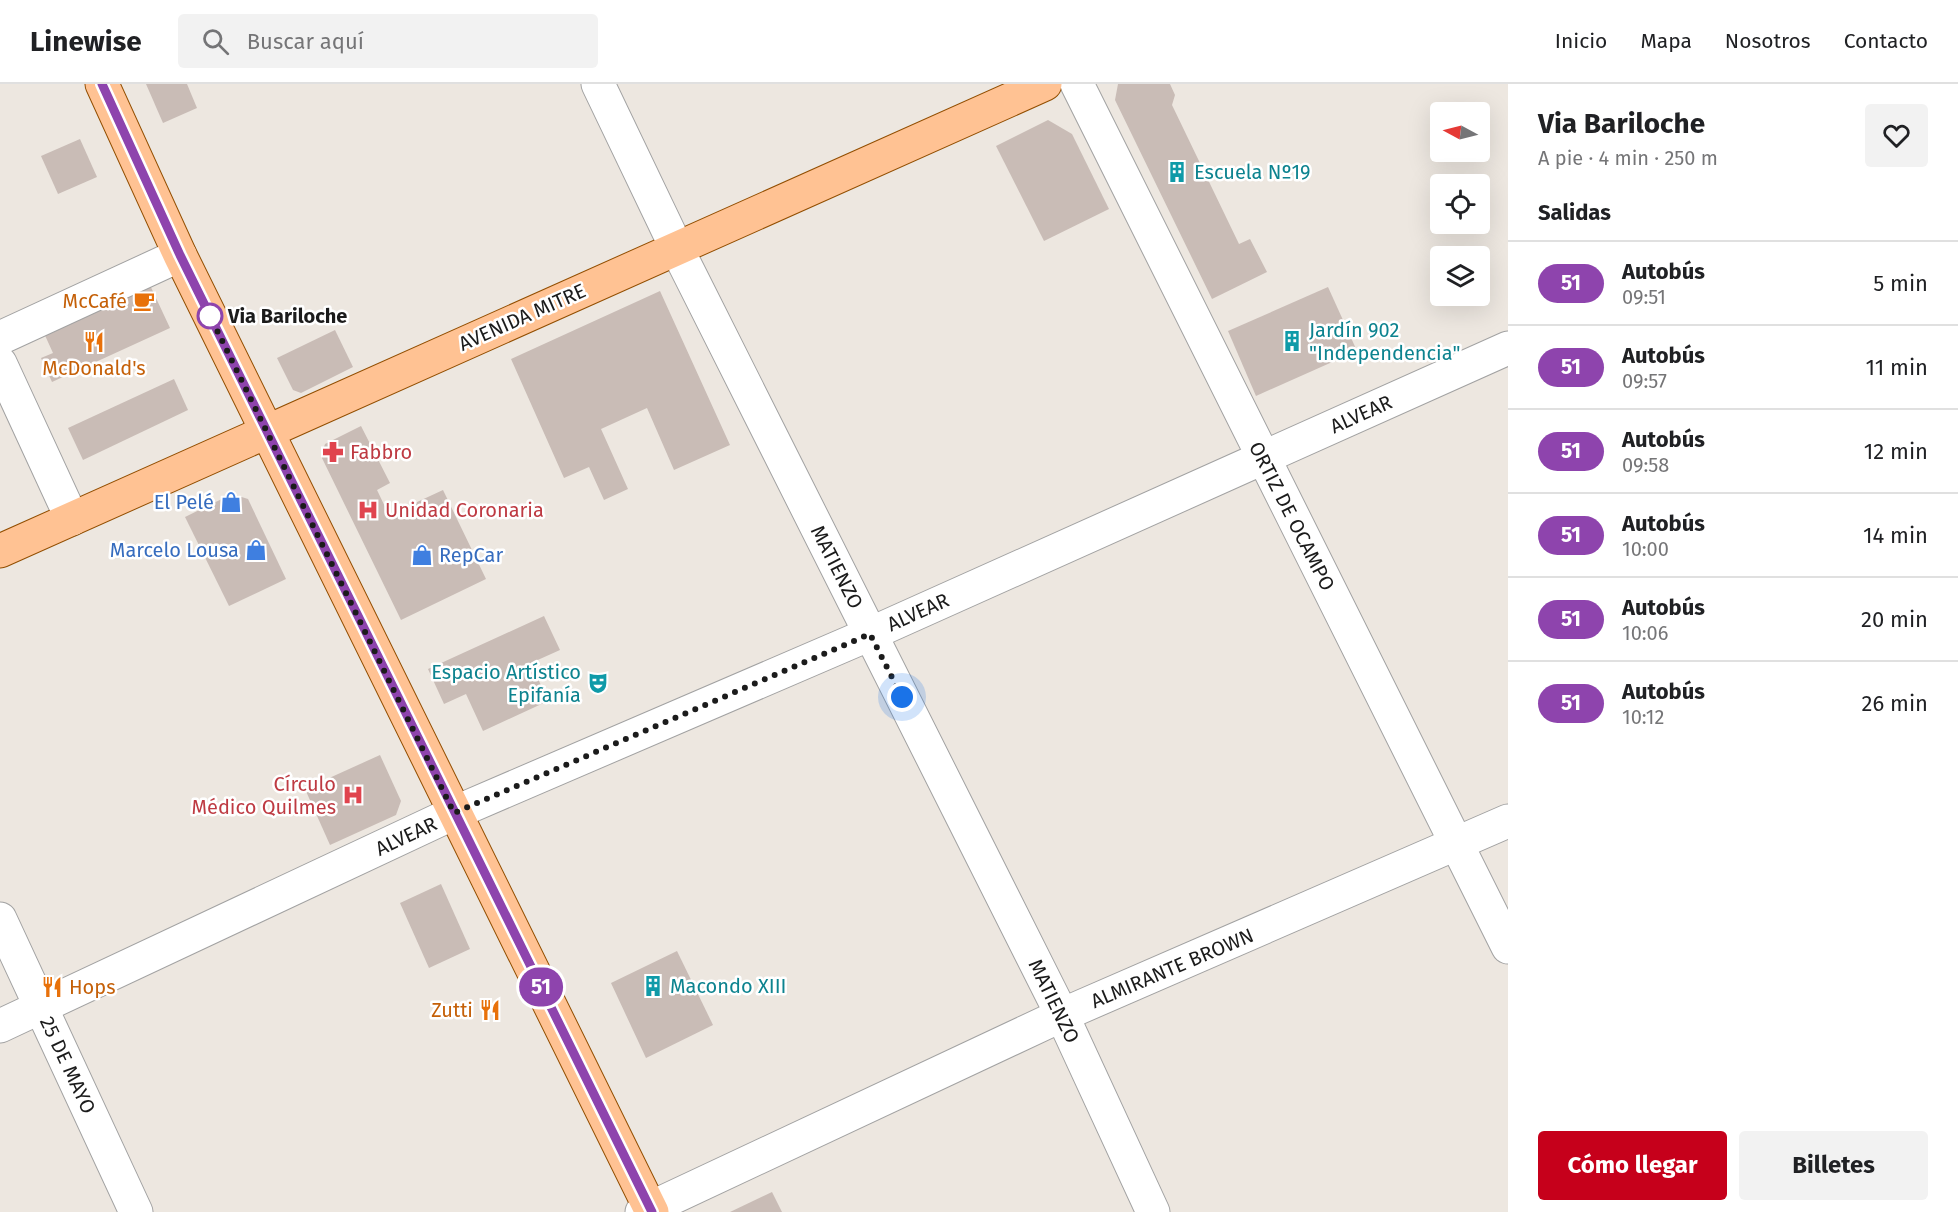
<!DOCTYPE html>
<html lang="es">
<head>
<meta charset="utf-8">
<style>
  :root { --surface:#fff; --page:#f2f2f2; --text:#202124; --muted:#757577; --line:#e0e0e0; --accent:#c6001b }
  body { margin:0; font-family:"Fira Sans",sans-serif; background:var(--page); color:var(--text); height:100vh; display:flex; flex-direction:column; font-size:22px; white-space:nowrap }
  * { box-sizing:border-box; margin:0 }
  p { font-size:20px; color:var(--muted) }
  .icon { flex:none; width:33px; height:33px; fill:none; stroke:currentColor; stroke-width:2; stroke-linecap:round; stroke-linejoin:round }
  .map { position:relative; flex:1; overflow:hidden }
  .details { display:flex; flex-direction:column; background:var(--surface); width:450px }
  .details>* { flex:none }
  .badge { padding:0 12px; border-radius:20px; font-size:21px; line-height:39px }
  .needle { width:39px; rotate:277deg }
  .buttons { position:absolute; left:1430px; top:18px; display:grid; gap:12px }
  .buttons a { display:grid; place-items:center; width:60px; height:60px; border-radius:6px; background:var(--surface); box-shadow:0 6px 24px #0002; font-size:30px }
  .you { position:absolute; width:30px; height:30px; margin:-15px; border:4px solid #fff; border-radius:50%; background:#1a73e8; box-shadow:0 0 0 9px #1a73e833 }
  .map>.badge { position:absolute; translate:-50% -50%; box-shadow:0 0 0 3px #fff }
  h2 { padding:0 30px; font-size:22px; line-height:54px }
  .round { display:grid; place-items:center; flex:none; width:63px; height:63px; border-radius:6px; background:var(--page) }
  .summary { display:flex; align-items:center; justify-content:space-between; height:102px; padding:0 30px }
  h1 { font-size:28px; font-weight:700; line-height:45px }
  .cta { display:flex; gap:12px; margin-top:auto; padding:12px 30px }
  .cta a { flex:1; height:69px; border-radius:6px; background:var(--accent); color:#fff; font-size:24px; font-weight:700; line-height:69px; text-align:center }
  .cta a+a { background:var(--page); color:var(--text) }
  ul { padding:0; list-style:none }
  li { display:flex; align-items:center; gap:18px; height:84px; padding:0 30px; border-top:2px solid var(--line) }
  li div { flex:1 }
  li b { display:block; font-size:22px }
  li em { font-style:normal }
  li .badge { min-width:66px; font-weight:700; text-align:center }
  header { display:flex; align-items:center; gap:36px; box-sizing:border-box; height:84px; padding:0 30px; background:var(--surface); border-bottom:2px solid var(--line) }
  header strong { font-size:28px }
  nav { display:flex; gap:33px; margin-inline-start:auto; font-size:21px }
  .search { width:420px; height:54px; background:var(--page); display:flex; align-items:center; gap:15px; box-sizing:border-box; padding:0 21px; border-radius:6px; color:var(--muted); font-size:22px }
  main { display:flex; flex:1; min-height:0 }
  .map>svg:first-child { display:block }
  .building { fill:#c9bcb6 }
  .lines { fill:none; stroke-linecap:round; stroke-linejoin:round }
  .minor-casing { stroke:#a2a2a2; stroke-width:35 }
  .major-casing { stroke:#924e00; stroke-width:35 }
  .minor { stroke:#fff; stroke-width:33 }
  .major { stroke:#ffc293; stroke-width:33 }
  .line-casing { stroke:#fff; stroke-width:14 }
  .line { stroke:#8e44ad; stroke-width:9 }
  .walk { stroke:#1b1b1b; stroke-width:6; stroke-dasharray:0 10.8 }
  .stop-dot { fill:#fff; stroke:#8e44ad; stroke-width:3 }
  .labels { text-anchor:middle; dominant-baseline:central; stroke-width:5; stroke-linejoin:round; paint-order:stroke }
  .culture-label { font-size:20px; fill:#0d838f; stroke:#fff; text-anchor:start }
  .food-label { font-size:20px; fill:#c56008; stroke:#fff; text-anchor:end }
  .stop-label { font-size:20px; font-weight:bold; fill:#1b1b1b; stroke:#fff; text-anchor:start }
  .street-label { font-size:20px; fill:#1b1b1b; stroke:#fff }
  .health-label { font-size:20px; fill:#be3a42; stroke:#fff; text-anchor:start }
  .shop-label { font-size:20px; fill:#366cbe; stroke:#fff; text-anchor:end }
</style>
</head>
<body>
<header>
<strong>Linewise</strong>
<div class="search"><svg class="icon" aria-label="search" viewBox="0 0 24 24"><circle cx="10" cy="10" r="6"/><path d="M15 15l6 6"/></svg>Buscar aquí</div>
<nav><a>Inicio</a><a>Mapa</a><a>Nosotros</a><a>Contacto</a></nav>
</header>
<main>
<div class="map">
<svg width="1508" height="1128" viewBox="0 0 1508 1128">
  <rect width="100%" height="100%" fill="#ede7e0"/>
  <g class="building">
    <polygon points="146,0 187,0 197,24 163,39"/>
    <polygon points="1118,0 1170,0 1175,11 1172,21 1239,160 1250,155 1267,188 1212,215 1115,16"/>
    <polygon points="1048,36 1072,50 1109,125 1044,157 996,62"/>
    <polygon points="80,55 97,93 58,110 41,72"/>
    <polygon points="149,199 170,244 52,298 41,274 53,269 43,247"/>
    <polygon points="1328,203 1357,267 1256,312 1228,247"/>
    <polygon points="660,207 730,361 674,386 647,324 601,345 628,405 604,416 589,383 564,394 511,275"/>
    <polygon points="335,246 353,283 301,309 293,306 277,274"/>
    <polygon points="174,295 188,326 83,376 68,344"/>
    <polygon points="361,342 390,399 377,406 389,431 443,406 486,495 401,536 321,372 325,360"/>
    <polygon points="232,410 248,415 286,495 229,522 185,433"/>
    <polygon points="544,532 560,566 531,579 548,617 483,647 466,610 444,620 428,585"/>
    <polygon points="380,671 401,717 396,731 330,761 305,705"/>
    <polygon points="441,800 470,865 429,884 400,819"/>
    <polygon points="677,867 713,941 646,974 611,899"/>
    <polygon points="772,1108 782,1128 730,1128"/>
  </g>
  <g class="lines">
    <defs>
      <g id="minor">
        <polyline points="598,0 677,165 1062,931 1153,1128"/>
        <polyline points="1077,0 1508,863"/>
        <polyline points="0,254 180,171"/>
        <polyline points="0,279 72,435"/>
        <polyline points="0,835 136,1128"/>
        <polyline points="0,942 454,729 870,550 1508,264"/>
        <polyline points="642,1128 1062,931 1508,737"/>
      </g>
      <g id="major">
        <polyline points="102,0 180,171 652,1128"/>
        <polyline points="0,467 1045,0"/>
      </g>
    </defs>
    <use href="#minor" class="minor-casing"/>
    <use href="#major" class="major-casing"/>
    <use href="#minor" class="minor"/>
    <use href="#major" class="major"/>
  </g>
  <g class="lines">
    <defs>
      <polyline id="line" points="102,0 180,171 652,1128"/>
    </defs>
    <use href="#line" class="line-casing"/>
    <use href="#line" class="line"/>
    <polyline class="walk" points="210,232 209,230 454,729 870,550 902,613"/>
  </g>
  <defs>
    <symbol id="building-bare" viewBox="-9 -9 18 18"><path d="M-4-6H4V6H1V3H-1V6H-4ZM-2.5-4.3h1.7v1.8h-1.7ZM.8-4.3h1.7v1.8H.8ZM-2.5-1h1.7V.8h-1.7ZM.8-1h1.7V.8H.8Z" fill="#0f9aa8" stroke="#fff" stroke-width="2.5" paint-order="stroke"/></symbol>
    <symbol id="cafe-bare" viewBox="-9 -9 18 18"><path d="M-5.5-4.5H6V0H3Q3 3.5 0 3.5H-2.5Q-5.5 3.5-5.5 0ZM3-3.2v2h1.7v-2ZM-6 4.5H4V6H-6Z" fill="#e8710a" stroke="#fff" stroke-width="2.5" paint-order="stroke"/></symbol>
    <symbol id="restaurant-bare" viewBox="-9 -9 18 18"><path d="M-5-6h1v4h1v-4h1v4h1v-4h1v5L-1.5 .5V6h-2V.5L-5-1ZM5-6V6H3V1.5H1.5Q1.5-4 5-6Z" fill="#e8710a" stroke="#fff" stroke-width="2.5" paint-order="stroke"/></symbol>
    <symbol id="pharmacy-bare" viewBox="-9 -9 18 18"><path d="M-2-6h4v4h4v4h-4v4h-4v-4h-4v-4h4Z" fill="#e0444e" stroke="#fff" stroke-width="2.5" paint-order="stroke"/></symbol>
    <symbol id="shop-bare" viewBox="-9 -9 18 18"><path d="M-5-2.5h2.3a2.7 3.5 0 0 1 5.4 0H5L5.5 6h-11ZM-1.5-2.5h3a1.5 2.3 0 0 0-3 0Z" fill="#3f7fe0" stroke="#fff" stroke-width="2.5" paint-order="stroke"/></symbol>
    <symbol id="hospital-bare" viewBox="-9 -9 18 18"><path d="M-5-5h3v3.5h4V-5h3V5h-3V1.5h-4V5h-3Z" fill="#e0444e" stroke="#fff" stroke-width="2.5" paint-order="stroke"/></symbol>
    <symbol id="theatre-bare" viewBox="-9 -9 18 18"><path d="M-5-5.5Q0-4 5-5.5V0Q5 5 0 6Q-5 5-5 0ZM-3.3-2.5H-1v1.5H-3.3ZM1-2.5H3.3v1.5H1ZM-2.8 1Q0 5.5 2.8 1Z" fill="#0f9aa8" stroke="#fff" stroke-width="2.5" paint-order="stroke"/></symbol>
  </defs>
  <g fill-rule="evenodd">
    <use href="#building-bare" x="1162" y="73" width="30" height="30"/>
    <use href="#cafe-bare" x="129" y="202" width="30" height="30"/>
    <use href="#building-bare" x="1277" y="242" width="30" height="30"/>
    <use href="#restaurant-bare" x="79" y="243" width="30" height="30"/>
    <use href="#pharmacy-bare" x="318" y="353" width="30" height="30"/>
    <use href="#shop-bare" x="216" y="403" width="30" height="30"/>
    <use href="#hospital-bare" x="353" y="411" width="30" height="30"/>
    <use href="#shop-bare" x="241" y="451" width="30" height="30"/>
    <use href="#shop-bare" x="407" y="456" width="30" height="30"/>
    <use href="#theatre-bare" x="583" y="584" width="30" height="30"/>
    <use href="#hospital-bare" x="338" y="696" width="30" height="30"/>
    <use href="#building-bare" x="638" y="887" width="30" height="30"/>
    <use href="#restaurant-bare" x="37" y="888" width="30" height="30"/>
    <use href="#restaurant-bare" x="475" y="911" width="30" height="30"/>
  </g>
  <circle class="stop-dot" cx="210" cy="232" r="12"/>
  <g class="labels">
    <g class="culture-label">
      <text x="1194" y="88">Escuela Nº19</text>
      <text x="1309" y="246">Jardín 902<tspan x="1309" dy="23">"Independencia"</tspan></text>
      <text x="581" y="588" text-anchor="end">Espacio Artístico<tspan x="581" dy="23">Epifanía</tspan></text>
      <text x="670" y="902">Macondo XIII</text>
    </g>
    <g class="food-label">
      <text x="127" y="217">McCafé</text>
      <text x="94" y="284" text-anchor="middle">McDonald's</text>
      <text x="69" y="903" text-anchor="start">Hops</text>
      <text x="473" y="926">Zutti</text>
    </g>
    <g class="stop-label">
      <text x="228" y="232">Via Bariloche</text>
    </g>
    <g class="street-label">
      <text transform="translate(522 233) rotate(-24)">AVENIDA MITRE</text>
      <text transform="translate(1361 330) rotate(-24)">ALVEAR</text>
      <text transform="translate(1292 432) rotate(63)">ORTIZ DE OCAMPO</text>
      <text transform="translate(837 483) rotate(63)">MATIENZO</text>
      <text transform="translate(918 528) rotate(-24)">ALVEAR</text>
      <text transform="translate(406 752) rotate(-25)">ALVEAR</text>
      <text transform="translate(1172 884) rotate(-23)">ALMIRANTE BROWN</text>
      <text transform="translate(1054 917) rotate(64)">MATIENZO</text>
      <text transform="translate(68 981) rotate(65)">25 DE MAYO</text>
    </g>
    <g class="health-label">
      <text x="350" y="368">Fabbro</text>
      <text x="385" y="426">Unidad Coronaria</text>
      <text x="336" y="700" text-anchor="end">Círculo<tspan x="336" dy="23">Médico Quilmes</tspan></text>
    </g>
    <g class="shop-label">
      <text x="214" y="418">El Pelé</text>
      <text x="239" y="466">Marcelo Lousa</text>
      <text x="439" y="471" text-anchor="start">RepCar</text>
    </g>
  </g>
</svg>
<div class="buttons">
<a><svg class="needle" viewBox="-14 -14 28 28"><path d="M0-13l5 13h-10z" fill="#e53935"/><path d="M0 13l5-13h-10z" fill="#757577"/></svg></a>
<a><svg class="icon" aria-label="locate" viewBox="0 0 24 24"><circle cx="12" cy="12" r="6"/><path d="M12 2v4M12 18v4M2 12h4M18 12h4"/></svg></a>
<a><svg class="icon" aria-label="layers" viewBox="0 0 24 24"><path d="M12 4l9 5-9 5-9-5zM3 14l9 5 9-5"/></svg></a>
</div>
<div class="you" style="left:902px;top:613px"></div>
<b class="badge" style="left:541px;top:903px;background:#8e44ad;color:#fff">51</b>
</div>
<section class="details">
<div class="summary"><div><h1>Via Bariloche</h1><p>A pie · 4 min · 250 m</p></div><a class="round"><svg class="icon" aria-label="heart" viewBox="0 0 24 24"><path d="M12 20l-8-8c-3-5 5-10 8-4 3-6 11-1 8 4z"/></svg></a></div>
<h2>Salidas</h2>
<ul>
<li><span class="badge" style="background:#8e44ad;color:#fff">51</span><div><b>Autobús</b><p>09:51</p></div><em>5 min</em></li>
<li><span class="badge" style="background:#8e44ad;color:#fff">51</span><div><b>Autobús</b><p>09:57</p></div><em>11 min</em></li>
<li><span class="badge" style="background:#8e44ad;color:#fff">51</span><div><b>Autobús</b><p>09:58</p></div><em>12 min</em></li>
<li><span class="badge" style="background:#8e44ad;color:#fff">51</span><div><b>Autobús</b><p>10:00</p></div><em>14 min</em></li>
<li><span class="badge" style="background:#8e44ad;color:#fff">51</span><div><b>Autobús</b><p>10:06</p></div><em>20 min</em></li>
<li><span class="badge" style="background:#8e44ad;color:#fff">51</span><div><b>Autobús</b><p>10:12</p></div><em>26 min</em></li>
</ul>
<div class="cta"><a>Cómo llegar</a><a>Billetes</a></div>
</section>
</main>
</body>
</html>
